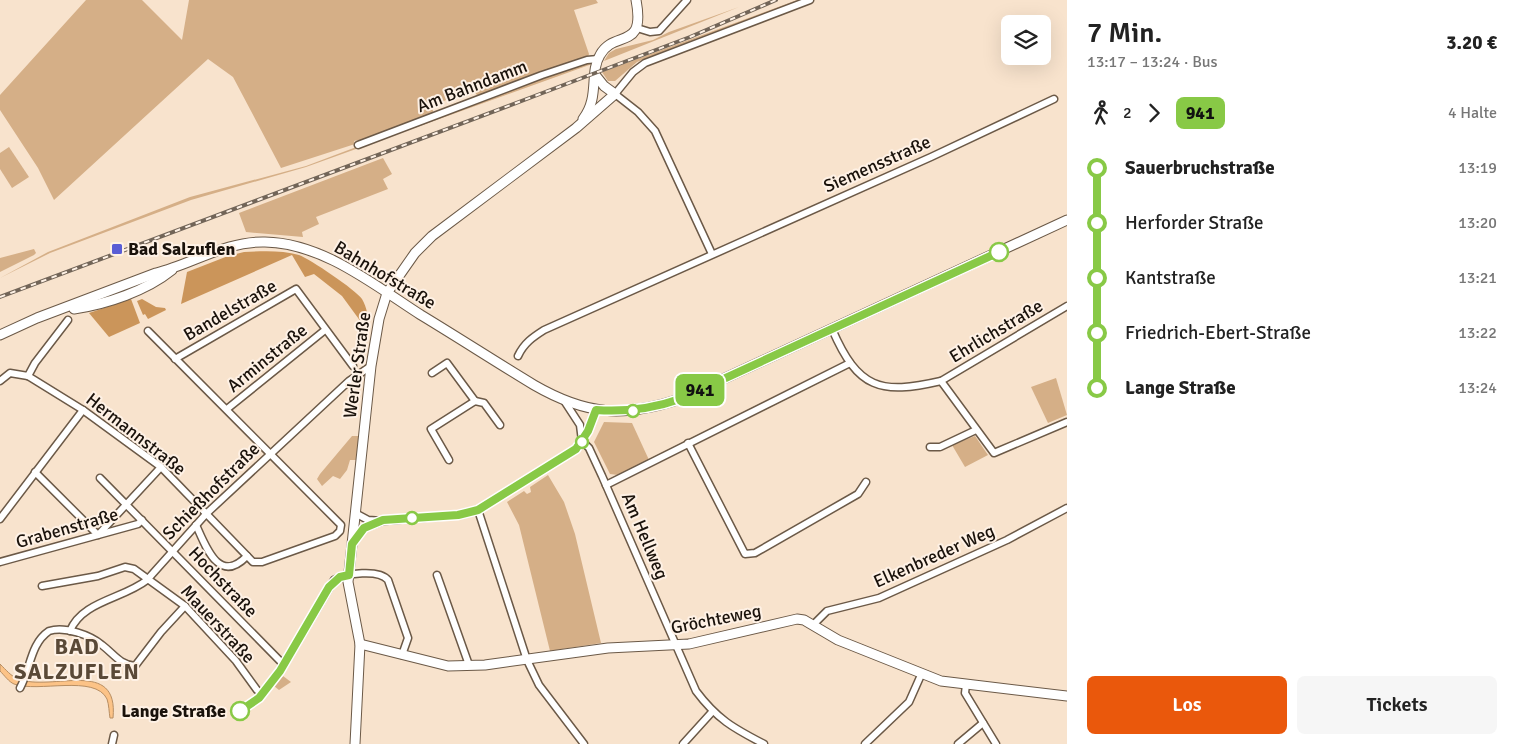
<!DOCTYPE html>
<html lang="de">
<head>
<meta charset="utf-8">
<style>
  :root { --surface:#fff; --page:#f6f6f6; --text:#222; --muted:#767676; --accent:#ea580c }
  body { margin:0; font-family:Signika,sans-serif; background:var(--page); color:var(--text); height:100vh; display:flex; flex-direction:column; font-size:19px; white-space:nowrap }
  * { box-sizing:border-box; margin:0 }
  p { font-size:16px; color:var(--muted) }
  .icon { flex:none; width:28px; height:28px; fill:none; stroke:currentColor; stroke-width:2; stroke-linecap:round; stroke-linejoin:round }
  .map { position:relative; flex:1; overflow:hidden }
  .drawer { display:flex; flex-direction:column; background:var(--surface); width:450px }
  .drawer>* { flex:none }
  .badge { padding:0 10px; border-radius:8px; font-size:18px; line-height:32px }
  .controls { position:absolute; left:1001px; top:15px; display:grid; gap:10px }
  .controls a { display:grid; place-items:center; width:50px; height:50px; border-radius:8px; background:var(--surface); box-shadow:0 5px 20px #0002; font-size:25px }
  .map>.badge { position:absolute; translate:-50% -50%; box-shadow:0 0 0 2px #fff }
  .legs { display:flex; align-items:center; gap:8px; height:55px; padding:0 20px; font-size:16px }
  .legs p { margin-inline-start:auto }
  .headline { display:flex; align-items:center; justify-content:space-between; height:85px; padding:0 20px }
  h1 { font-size:28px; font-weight:600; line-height:38px }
  .primary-button { display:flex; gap:10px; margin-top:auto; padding:10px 20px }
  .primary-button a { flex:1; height:58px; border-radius:8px; background:var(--accent); color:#fff; font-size:20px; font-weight:600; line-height:58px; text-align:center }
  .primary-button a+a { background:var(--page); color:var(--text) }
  ul { padding:0 20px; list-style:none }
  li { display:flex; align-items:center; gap:18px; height:55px; font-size:19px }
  li i { display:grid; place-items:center; width:8px; height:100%; margin:0 6px; background:currentColor }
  li i::after { content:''; width:12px; height:12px; margin:-6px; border:4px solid; border-radius:50%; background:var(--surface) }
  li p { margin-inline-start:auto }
  li:first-child i { background:linear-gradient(#0000 50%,currentColor 0) }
  li:last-child i { background:linear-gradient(currentColor 50%,#0000 0) }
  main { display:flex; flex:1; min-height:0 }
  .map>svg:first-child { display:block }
  .green { fill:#d5af87 }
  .forest { fill:#cb955a }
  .water { fill:#fcc387; stroke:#b88e62 }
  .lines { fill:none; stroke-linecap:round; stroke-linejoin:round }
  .street-casing { stroke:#6b5947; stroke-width:9 }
  .secondary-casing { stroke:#6b5947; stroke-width:11 }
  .street { stroke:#fff; stroke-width:6 }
  .secondary { stroke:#fff; stroke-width:9 }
  .rail-casing { stroke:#726558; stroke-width:4 }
  .rail { stroke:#fef1e5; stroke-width:2; stroke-dasharray:5.5; stroke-linecap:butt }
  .line-1-casing { stroke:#fff; stroke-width:11 }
  .line-1 { stroke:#88c946; stroke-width:8 }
  .poi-dot { fill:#5a5dd5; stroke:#fef1e5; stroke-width:2 }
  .stop-1-dot { fill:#fff; stroke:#88c946; stroke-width:2.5 }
  .labels { text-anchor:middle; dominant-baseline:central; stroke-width:4; stroke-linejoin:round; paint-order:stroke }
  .street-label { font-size:18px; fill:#1a120b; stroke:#fef1e5 }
  .poi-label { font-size:18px; font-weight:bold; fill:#1a120b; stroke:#fef1e5; text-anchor:start }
  .stop-label { font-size:18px; font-weight:bold; fill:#1a120b; stroke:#fef1e5; text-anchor:end }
  .district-label { font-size:22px; font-weight:bold; letter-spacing:1px; fill:#5a4937; stroke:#fef1e5 }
</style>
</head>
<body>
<main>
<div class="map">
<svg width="1067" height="744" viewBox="0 0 1067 744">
  <rect width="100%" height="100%" fill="#f8e3cd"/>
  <g class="green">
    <polygon points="86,0 142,0 182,40 189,0 596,0 598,3 574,10 589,54 588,57 478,97 472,87 432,107 434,115 360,143 358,140 354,141 355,144 281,168 233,77 208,59 54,200 38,168 0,110 0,95"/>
    <polygon points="797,0 799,0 637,62 615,81 608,81 602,72"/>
    <polygon points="739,7 604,61 609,53 616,49 653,40 669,32"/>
    <polygon points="588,62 592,62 592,64 306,167 191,200 50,253 0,278 48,252 190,197 306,166 542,77"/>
    <polygon points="9,147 29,177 12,188 0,169 0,153"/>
    <polygon points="383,158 392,174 383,179 388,189 316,217 319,224 302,232 303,237 246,232 239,213"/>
    <polygon points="34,249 36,253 34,255 0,272 0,258"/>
    <polygon points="1056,378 1067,415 1048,423 1031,387"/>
    <polygon points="604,422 632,423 649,460 618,475 610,474 594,442"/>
    <polygon points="352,436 359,436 356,460 350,460 347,470 340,479 333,476 322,486 317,479 320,474"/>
    <polygon points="975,436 988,455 965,467 952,445"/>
    <polygon points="548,475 564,502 575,534 601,643 550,651 519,525 507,502 524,491 527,494 531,492 530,487"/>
    <polygon points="283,676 291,682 279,690 274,686"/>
  </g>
  <g class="forest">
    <path d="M244,252C262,251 282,250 299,255C310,259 356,290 362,299C367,308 368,316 369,325L361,322L342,296L314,274L305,277L292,255L181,304L187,272L228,256Z"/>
    <polygon points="131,299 140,323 109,337 89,313"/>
    <polygon points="142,299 156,307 165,308 166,310 148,319 145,314 143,315 137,301"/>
  </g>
  <path class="water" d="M0,664C6,670 11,676 18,679C52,692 119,657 113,718H110C109,712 109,705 107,699C95,674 38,693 14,684C9,682 4,675 0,671Z"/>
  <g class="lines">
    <defs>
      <g id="street">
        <polyline points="637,28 650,32 659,31 687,0"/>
        <polyline points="358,145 542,75 587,60 598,59"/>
        <polyline points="712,254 655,131 638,112 615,94 633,72 645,63 810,0"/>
        <path d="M832,329C858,389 880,395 941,381L994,453L1067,422"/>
        <path d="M518,356C524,343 533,337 544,330L931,157L1054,99"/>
        <polyline points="175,359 296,289 353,366"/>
        <polyline points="432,373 447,363 475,401"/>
        <polyline points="28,376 35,363 68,320"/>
        <polyline points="0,381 10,373 28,376 83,410 161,467 253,562 262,562 335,536 340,531 341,525 148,331"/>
        <polyline points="941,381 1067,306"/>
        <polyline points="475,401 484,403 500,425"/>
        <polyline points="565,402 580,425 582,441"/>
        <polyline points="227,409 325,330"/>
        <path d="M582,441L589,448L602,476L696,691C717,719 733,728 764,744"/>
        <polyline points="688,443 745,554 755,553 858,494 866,482"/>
        <polyline points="930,447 940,447 976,430"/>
        <polyline points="449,460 431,429 475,401"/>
        <polyline points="35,472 98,535 161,467"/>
        <polyline points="100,478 284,665"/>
        <polyline points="606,485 850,363"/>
        <polyline points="478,510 527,660 539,685 584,744"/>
        <polyline points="355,513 368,520 383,521 458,515 478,510 576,449 588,431 596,410"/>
        <polyline points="0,519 83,410"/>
        <path d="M196,525C206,547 219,585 247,556"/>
        <polyline points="353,542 364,528 380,522"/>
        <polyline points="0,562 138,524 142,520"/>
        <polyline points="437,575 469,665"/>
        <path d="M42,586L98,576L125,567L134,569L185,606L236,661L257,690L262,694L284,665L334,580C346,573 379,569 388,580L408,638L402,655"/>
        <polyline points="813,625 827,611 879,598 1007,540 1067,508"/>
        <path d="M70,631C82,601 123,599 147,580L206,514L349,381L371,366"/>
        <polyline points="966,685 965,693 996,744"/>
        <path d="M20,688C31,668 30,644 49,631C65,626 90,635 102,645C115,655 119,664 135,666L161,632L185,606"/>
        <polyline points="112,744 114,735"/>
        <polyline points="683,744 712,712"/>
        <polyline points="865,744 909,702 921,675"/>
        <polyline points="958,744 983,723"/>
      </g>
      <g id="secondary">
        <path d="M583,119C600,97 589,73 600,55C614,29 646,52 636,0"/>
        <path d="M74,309C107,304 146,291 172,270"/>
        <path d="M0,335L37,318L156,273C193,264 225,241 265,242C323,243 374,285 421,315C459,338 496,362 534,385C586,415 623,418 680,399L1067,220"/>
        <polyline points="360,644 448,666 485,665 608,648 689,644 797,619 804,620 838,640 941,681 1067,696"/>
        <polyline points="355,744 360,644 348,582 371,366 379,319 387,293 415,253 432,236 576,128 615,94 604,86 596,76"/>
      </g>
    </defs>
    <use href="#street" class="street-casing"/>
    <use href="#secondary" class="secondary-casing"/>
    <use href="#street" class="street"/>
    <use href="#secondary" class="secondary"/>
    <defs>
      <polyline id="rail" points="0,297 532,97 690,37 776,0"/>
    </defs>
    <use href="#rail" class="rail-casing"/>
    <use href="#rail" class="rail"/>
  </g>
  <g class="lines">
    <defs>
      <path id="line-1" d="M240,711L259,698L280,671L329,587L340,577L349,575L352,544L364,528L383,520L458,515L478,510L576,449L588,431L596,410C626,412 652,409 680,399L999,252"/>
    </defs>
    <use href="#line-1" class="line-1-casing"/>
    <use href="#line-1" class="line-1"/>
  </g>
  <rect class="poi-dot" x="111" y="243" width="12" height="12" rx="2.5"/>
  <g class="stop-1-dot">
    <circle cx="999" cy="252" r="9"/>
    <circle cx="633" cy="411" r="6"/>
    <circle cx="582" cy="442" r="6"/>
    <circle cx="412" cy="518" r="6"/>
    <circle cx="240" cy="711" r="9"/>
  </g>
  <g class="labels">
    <g class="street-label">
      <text transform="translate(472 86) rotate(-21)">Am Bahndamm</text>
      <text transform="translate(877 164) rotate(-24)">Siemensstraße</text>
      <text transform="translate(385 275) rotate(31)">Bahnhofstraße</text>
      <text transform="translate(230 310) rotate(-30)">Bandelstraße</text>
      <text transform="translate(996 331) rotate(-31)">Ehrlichstraße</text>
      <text transform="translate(267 358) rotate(-39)">Arminstraße</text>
      <text transform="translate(357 365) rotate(-82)">Werler Straße</text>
      <text transform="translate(136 434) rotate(38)">Hermannstraße</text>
      <text transform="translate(211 491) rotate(-45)">Schießhofstraße</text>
      <text transform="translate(67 528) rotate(-16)">Grabenstraße</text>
      <text transform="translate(645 536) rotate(67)">Am Hellweg</text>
      <text transform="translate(934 556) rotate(-24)">Elkenbreder Weg</text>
      <text transform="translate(223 582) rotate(46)">Hochstraße</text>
      <text transform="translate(716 619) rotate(-11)">Gröchteweg</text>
      <text transform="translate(218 624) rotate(47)">Mauerstraße</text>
    </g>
    <g class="poi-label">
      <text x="128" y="249">Bad Salzuflen</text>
    </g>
    <g class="stop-label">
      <text x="226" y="711">Lange Straße</text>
    </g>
    <g class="district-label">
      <text x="77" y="646">BAD<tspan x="77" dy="25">SALZUFLEN</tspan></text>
    </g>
  </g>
</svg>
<div class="controls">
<a><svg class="icon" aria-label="layers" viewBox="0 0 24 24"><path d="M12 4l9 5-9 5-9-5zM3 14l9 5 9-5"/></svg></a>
</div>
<b class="badge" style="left:700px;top:390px;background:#88c946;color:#111">941</b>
</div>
<section class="drawer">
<div class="headline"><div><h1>7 Min.</h1><p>13:17 – 13:24 · Bus</p></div><b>3.20 €</b></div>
<div class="legs"><svg class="icon" aria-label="walk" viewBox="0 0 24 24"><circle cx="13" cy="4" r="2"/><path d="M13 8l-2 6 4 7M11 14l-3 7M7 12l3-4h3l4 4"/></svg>2<svg class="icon" aria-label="forward" viewBox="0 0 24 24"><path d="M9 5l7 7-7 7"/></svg><b class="badge" style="background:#88c946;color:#111">941</b><p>4 Halte</p></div>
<ul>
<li><i style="color:#88c946"></i><b>Sauerbruchstraße</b><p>13:19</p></li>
<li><i style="color:#88c946"></i><span>Herforder Straße</span><p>13:20</p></li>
<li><i style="color:#88c946"></i><span>Kantstraße</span><p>13:21</p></li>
<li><i style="color:#88c946"></i><span>Friedrich-Ebert-Straße</span><p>13:22</p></li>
<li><i style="color:#88c946"></i><b>Lange Straße</b><p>13:24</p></li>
</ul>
<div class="primary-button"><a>Los</a><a>Tickets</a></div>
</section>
</main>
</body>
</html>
